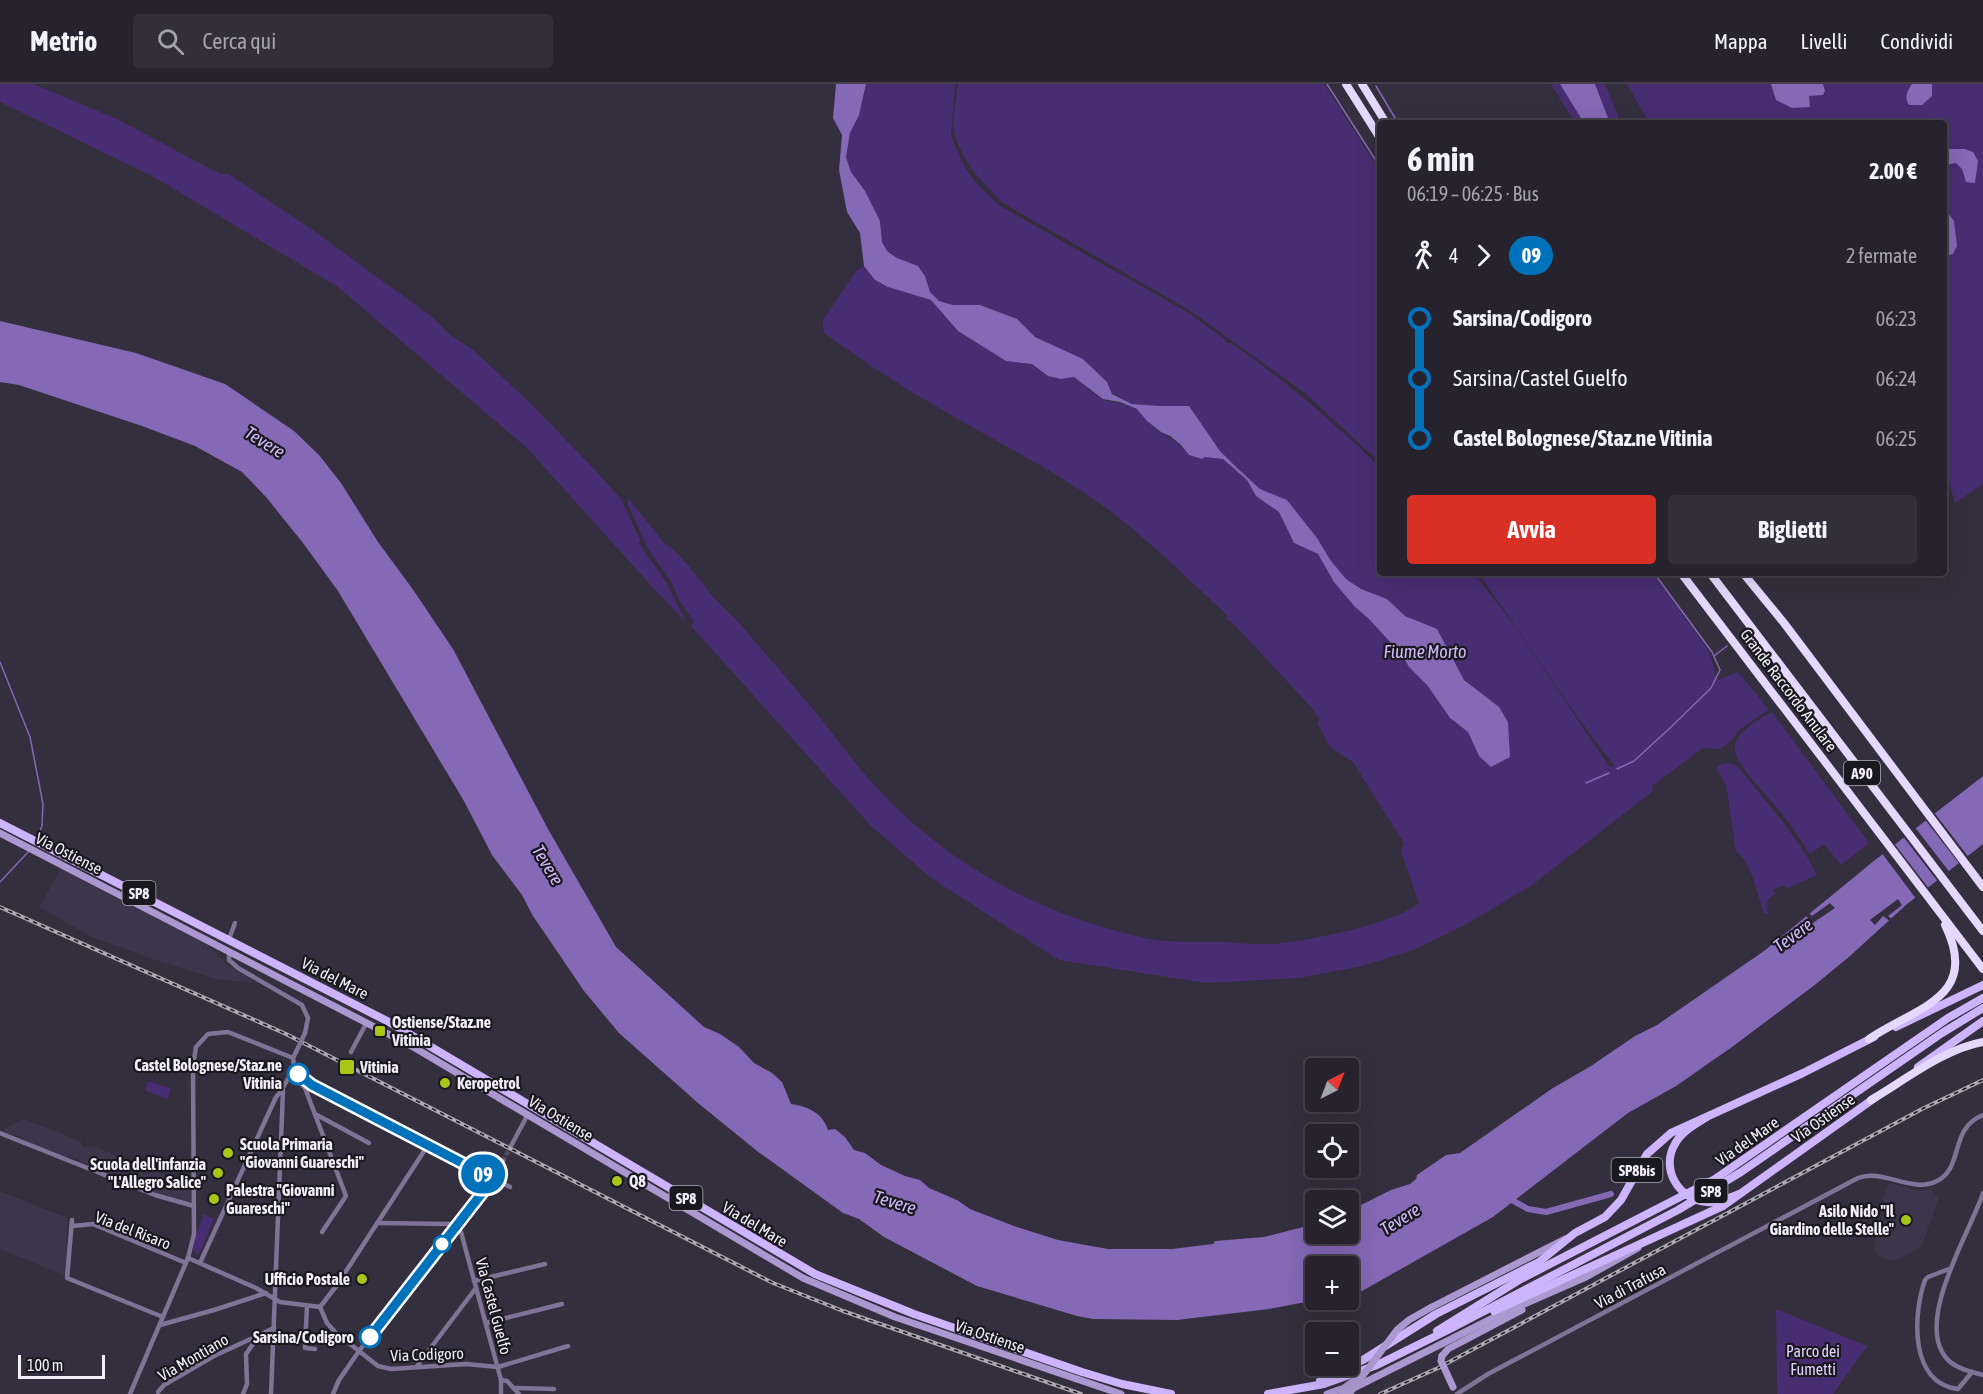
<!DOCTYPE html>
<html lang="it">
<head>
<meta charset="utf-8">
<style>
  :root { --surface:#27232e; --page:#332f3a; --text:#f1f3f6; --muted:#a4a4aa; --line:#43404a; --accent:#d93025 }
  body { margin:0; font-family:"Asap Condensed",sans-serif; background:var(--page); color:var(--text); height:100vh; display:flex; flex-direction:column; font-size:22px; white-space:nowrap }
  * { box-sizing:border-box; margin:0 }
  p { font-size:20px; color:var(--muted) }
  .icon { flex:none; width:33px; height:33px; fill:none; stroke:currentColor; stroke-width:2; stroke-linecap:round; stroke-linejoin:round }
  .map { position:relative; flex:1; overflow:hidden }
  .drawer { position:absolute; left:1377px; top:36px; width:570px; height:456px; display:flex; flex-direction:column; background:var(--surface); border-radius:6px; box-shadow:0 6px 24px #0002,0 0 0 2px var(--line) }
  .drawer>* { flex:none }
  .badge { padding:0 12px; border-radius:20px; font-size:21px; line-height:39px }
  .needle { width:39px; rotate:42deg }
  .controls { position:absolute; left:1305px; top:974px; display:grid; gap:12px }
  .controls a { display:grid; place-items:center; width:54px; height:54px; border-radius:6px; background:var(--surface); box-shadow:0 6px 24px #0002,0 0 0 2px var(--line); font-size:30px }
  .scale { position:absolute; left:18px; bottom:15px; width:87px; box-sizing:border-box; padding-left:6px; border:3px solid #f1eef8; border-top:0; font-size:16px; line-height:21px; white-space:nowrap; color:#f1eef8; -webkit-text-stroke:4px #1a181f; paint-order:stroke }
  .map>.badge { position:absolute; translate:-50% -50%; box-shadow:0 0 0 3px #fff }
  .legs { display:flex; align-items:center; gap:9px; height:66px; padding:0 30px; font-size:20px }
  .legs p { margin-inline-start:auto }
  .headline { display:flex; align-items:center; justify-content:space-between; height:102px; padding:0 30px }
  h1 { font-size:33px; font-weight:700; line-height:45px }
  .button { display:flex; gap:12px; margin-top:auto; padding:12px 30px }
  .button a { flex:1; height:69px; border-radius:6px; background:var(--accent); color:#fff; font-size:24px; font-weight:700; line-height:69px; text-align:center }
  .button a+a { background:var(--page); color:var(--text) }
  ul { padding:0 30px; list-style:none }
  li { display:flex; align-items:center; gap:21px; height:60px; font-size:22px }
  li i { display:grid; place-items:center; width:9px; height:100%; margin:0 8px; background:currentColor }
  li i::after { content:''; width:15px; height:15px; margin:-8px; border:4px solid; border-radius:50%; background:var(--surface) }
  li p { margin-inline-start:auto }
  li:first-child i { background:linear-gradient(#0000 50%,currentColor 0) }
  li:last-child i { background:linear-gradient(currentColor 50%,#0000 0) }
  header { display:flex; align-items:center; gap:36px; box-sizing:border-box; height:84px; padding:0 30px; background:var(--surface); border-bottom:2px solid var(--line) }
  header strong { font-size:28px }
  nav { display:flex; gap:33px; margin-inline-start:auto; font-size:21px }
  .search { width:420px; height:54px; background:var(--page); display:flex; align-items:center; gap:15px; box-sizing:border-box; padding:0 21px; border-radius:6px; color:var(--muted); font-size:22px }
  .map>svg:first-child { display:block }
  .built { fill:#3c354b }
  .green { fill:#492d72 }
  .water { fill:#8568b6 }
  .pier { fill:#342f3e }
  .lines { fill:none; stroke-linecap:round; stroke-linejoin:round }
  .stream { stroke:#8568b6; stroke-width:1.5 }
  .canal { stroke:#8568b6; stroke-width:6 }
  .minor-tunnel { stroke:#504c5a; stroke-width:4.5; stroke-dasharray:4.5 2; stroke-linecap:butt }
  .minor { stroke:#7f7496; stroke-width:4.5 }
  .secondary { stroke:#ab98d0; stroke-width:7 }
  .primary { stroke:#cdb4fc; stroke-width:8 }
  .motorway { stroke:#e4d9fc; stroke-width:8 }
  .rail-casing { stroke:#aba8b4; stroke-width:4 }
  .rail { stroke:#1a181f; stroke-width:1.5; stroke-dasharray:4.5; stroke-linecap:butt }
  .minor-bridge { stroke:#7f7496; stroke-width:4.5 }
  .secondary-bridge { stroke:#ab98d0; stroke-width:7 }
  .primary-bridge { stroke:#cdb4fc; stroke-width:8 }
  .line-1-casing { stroke:#fff; stroke-width:14 }
  .line-1 { stroke:#0072bc; stroke-width:9 }
  .poi-dot { fill:#aac718; stroke:#1a181f; stroke-width:2 }
  .stop-1-dot { fill:#fff; stroke:#0072bc; stroke-width:3 }
  .labels { text-anchor:middle; dominant-baseline:central; stroke-width:4.5; stroke-linejoin:round; paint-order:stroke }
  .shield { fill:#1a181f; stroke:#b0aeb7; stroke-width:1.5 }
  .shield-label { font-size:15px; font-weight:bold; fill:#f1eef8 }
  .street-label { font-size:16px; fill:#f1eef8; stroke:#1a181f }
  .poi-label { font-size:16px; font-weight:bold; fill:#f1eef8; stroke:#1a181f; text-anchor:start }
  .stop-label { font-size:16px; font-weight:bold; fill:#f1eef8; stroke:#1a181f; text-anchor:end }
  .park-label { font-size:16px; fill:#e1d3fe; stroke:#1a181f }
  .water-label { font-size:18px; font-style:italic; fill:#d0bbfa; stroke:#1a181f }
</style>
</head>
<body>
<header>
<strong>Metrio</strong>
<div class="search"><svg class="icon" aria-label="search" viewBox="0 0 24 24"><circle cx="10" cy="10" r="6"/><path d="M15 15l6 6"/></svg>Cerca qui</div>
<nav><a>Mappa</a><a>Livelli</a><a>Condividi</a></nav>
</header>
<div class="map">
<svg width="1983" height="1310" viewBox="0 0 1983 1310">
  <rect width="100%" height="100%" fill="#342f3e"/>
  <g class="built">
    <polygon points="61,785 207,861 228,881 256,899 216,895 152,875 90,852 39,823"/>
    <polygon points="24,1035 80,1057 84,1063 92,1062 191,1101 191,1118 190,1119 154,1109 90,1083 75,1074 67,1072 66,1073 29,1059 25,1054 3,1048 4,1045"/>
    <polygon points="1889,1099 1919,1107 1932,1105 1934,1110 1939,1113 1922,1162 1904,1173 1891,1177 1880,1173 1874,1164 1876,1149 1886,1122 1883,1116"/>
    <polygon points="0,1107 67,1134 66,1192 0,1165"/>
  </g>
  <g class="green">
    <polygon points="0,0 33,0 117,35 220,90 228,90 311,145 432,233 450,251 473,266 528,317 593,384 621,415 640,456 639,460 667,499 685,537 657,508 526,363 338,203 154,93 0,18"/>
    <path d="M866,0H955L951,52L964,82L977,100L1000,122L1187,228L1225,255L1226,259H1231C1286,297 1332,337 1380,383V489H1474L1516,544L1610,684L1614,681C1565,620 1524,552 1478,489H1653L1708,566L1718,596L1738,588C1748,601 1759,612 1768,626L1739,646L1730,658L1720,665L1703,664L1652,702L1653,707L1532,801L1465,841L1416,865L1362,882L1299,894L1206,899L1059,876L931,794L871,742L691,542L694,538L679,516L671,497L648,465L628,421V414L665,460C675,462 705,502 713,513C721,522 731,530 739,539C763,567 787,595 811,623C834,650 854,680 878,705C950,783 1046,833 1149,855C1172,859 1199,858 1223,858C1239,859 1257,861 1273,860C1311,856 1389,842 1419,819L1401,767L1404,759L1353,678L1330,663L1318,640L1319,635L1311,623L1231,537L1227,536V531C1179,487 1133,439 1077,404C1029,373 977,347 927,317C891,296 858,273 824,249L823,236L856,187L864,182L875,196L888,203L931,216L958,247L1006,277L1032,280L1048,292L1061,295L1074,293C1084,300 1094,311 1105,316C1115,320 1126,318 1136,325C1141,328 1144,335 1149,339C1163,352 1177,355 1189,371L1223,375L1247,396L1256,412L1279,428L1294,459L1318,470L1334,498L1355,523L1368,534L1401,571L1409,583L1427,601L1450,634L1468,648L1479,672L1510,673L1508,638L1499,623L1464,596L1437,546L1405,532L1387,515L1361,505L1346,496L1331,477L1317,454L1287,416L1260,405L1236,383L1220,367L1189,322H1160L1132,320L1112,309L1107,298L1083,275L1035,253L1017,235L980,221H953L939,217L930,208L925,192L918,182L897,174L887,167L882,158L880,137L865,107L851,88L846,73L850,49L859,31Z"/>
    <path d="M958,0H1324L1380,87V379L1305,309L1189,226L1003,119C983,99 963,79 955,51C951,35 956,16 958,0Z"/>
    <polygon points="1551,0 1560,0 1584,39 1575,39"/>
    <polygon points="1595,0 1605,0 1621,39 1610,39"/>
    <polygon points="1627,0 1983,0 1983,400 1955,419 1944,383 1944,39 1649,39"/>
    <path d="M1772,628L1869,759L1841,781L1824,760L1810,770C1801,757 1793,743 1783,731C1773,718 1736,681 1735,667C1734,647 1757,637 1772,628Z"/>
    <path d="M1729,679L1738,683L1780,734L1803,766L1816,789V791L1786,805L1783,801L1773,806L1775,810C1766,816 1765,820 1768,830H1764C1757,811 1753,780 1736,767L1726,701L1716,684L1721,680Z"/>
    <polygon points="149,997 171,1005 167,1015 145,1006"/>
    <polygon points="204,1130 214,1135 200,1168 197,1170 193,1166 197,1146 200,1147 198,1146"/>
    <polygon points="1776,1225 1867,1262 1833,1310 1777,1310"/>
  </g>
  <g class="water">
    <polygon points="836,0 866,0 859,31 850,49 846,73 851,88 865,107 880,137 882,158 887,167 897,174 918,182 925,192 930,208 939,217 953,221 980,221 1017,235 1035,253 1083,275 1107,298 1112,310 1132,320 1160,322 1189,322 1220,367 1236,383 1260,405 1287,416 1317,454 1331,477 1346,495 1361,505 1387,515 1405,532 1437,545 1464,596 1499,623 1508,638 1510,673 1491,683 1479,672 1468,648 1450,634 1427,601 1409,583 1401,570 1368,534 1355,523 1334,498 1318,470 1294,459 1279,428 1256,412 1247,396 1223,375 1205,373 1202,375 1189,371 1181,361 1170,352 1161,348 1147,337 1137,325 1120,318 1103,315 1074,293 1061,295 1048,292 1032,280 1006,277 958,247 931,216 888,203 875,196 864,182 860,149 847,128 839,86 842,51 833,34"/>
    <polygon points="1560,0 1595,0 1610,39 1584,39"/>
    <polygon points="1771,0 1823,0 1825,7 1823,11 1809,12 1810,23 1792,24 1776,16"/>
    <path d="M1912,0H1932V12L1922,21H1909C1904,14 1907,7 1912,0Z"/>
    <polygon points="1944,65 1965,65 1973,68 1978,77 1975,99 1966,98 1962,85 1956,79 1950,80 1944,85"/>
    <polygon points="1944,124 1954,137 1957,162 1953,170 1944,172"/>
    <path d="M0,237L136,269L225,300L294,347L319,371L341,399L378,458L414,507L453,565L548,745L616,863L704,943L720,950L739,963L754,979L772,989L782,998L791,1020C807,1022 823,1029 828,1046L835,1045L845,1053L854,1066L865,1069L881,1081L905,1092L920,1096L929,1104L957,1116L970,1125L1014,1142L1058,1156L1108,1165H1172L1213,1160L1215,1157L1264,1153L1315,1140L1316,1149H1348L1349,1127L1391,1106L1410,1100L1416,1095L1417,1091L1446,1071L1460,1069L1553,1004L1591,982L1635,952L1657,941L1764,867L1875,776L1983,692V760L1906,821L1850,872L1816,900L1732,963L1676,1002L1628,1029L1493,1133L1362,1207L1349,1210L1348,1182H1316V1215H1322L1269,1225L1177,1236L1093,1235L1077,1232L977,1202L884,1153L859,1135L843,1129L757,1067L698,1019L619,949L584,907L533,832L522,811L492,771L464,717L338,507L303,459L266,413L242,388L195,362L142,342L19,301L0,298Z"/>
  </g>
  <g class="pier">
    <polygon points="1933,727 1970,775 1961,782 1924,734"/>
    <polygon points="1914,742 1951,790 1939,799 1902,751"/>
    <polygon points="1893,758 1930,806 1917,816 1881,768"/>
    <polygon points="1898,815 1902,821 1888,832 1893,836 1891,838 1883,832 1875,841 1870,836"/>
    <polygon points="1830,819 1835,824 1789,855 1786,851 1808,835 1806,830 1808,828 1812,832"/>
  </g>
  <g class="lines">
    <g class="stream">
      <polyline points="1327,0 1380,83"/>
      <polyline points="1376,2 1398,39"/>
      <polyline points="1714,572 1727,562"/>
      <polyline points="0,578 30,653 43,720 42,742 37,754"/>
      <polyline points="1617,685 1634,677 1670,644 1711,604 1720,586 1712,568 1654,489"/>
      <polyline points="1586,699 1609,689"/>
      <polyline points="0,798 28,768"/>
    </g>
    <polyline class="canal" points="1508,1114 1528,1125 1546,1128 1611,1110"/>
    <polyline class="minor-tunnel" points="503,1077 511,1062"/>
    <g class="minor">
      <polyline points="229,855 235,839"/>
      <polyline points="229,867 229,876 238,884 302,921 308,934 305,949"/>
      <polyline points="351,968 367,938"/>
      <polyline points="295,989 293,974 296,968"/>
      <polyline points="299,998 305,1004 346,1112 322,1148"/>
      <polyline points="315,1030 369,1059"/>
      <polyline points="0,1049 155,1111 194,1122"/>
      <polyline points="511,1062 528,1030"/>
      <path d="M1983,1109C1971,1147 1911,1241 1949,1277C1958,1285 1972,1288 1983,1291"/>
      <polyline points="72,1136 67,1194 163,1233"/>
      <polyline points="377,1139 450,1140 461,1148 501,1296 501,1310"/>
      <polyline points="72,1142 93,1140 186,1179"/>
      <polyline points="188,1174 256,1204 280,1218 320,1223 327,1239 336,1249 378,1282 391,1285 466,1280 498,1283 568,1262"/>
      <path d="M200,1179L276,1013C284,1006 286,994 293,989L312,1001L510,1103"/>
      <path d="M1949,1185L1928,1193L1925,1196C1913,1230 1909,1299 1958,1305L1972,1288"/>
      <polyline points="474,1197 545,1180"/>
      <polyline points="307,1222 305,1264 315,1265"/>
      <polyline points="320,1223 337,1201 428,1061"/>
      <polyline points="486,1239 562,1220"/>
      <polyline points="160,1241 214,1226 266,1209"/>
      <polyline points="417,1282 476,1204"/>
      <polyline points="501,1296 507,1297 519,1310"/>
      <polyline points="516,1304 554,1305"/>
      <polyline points="158,1308 164,1301 214,1272 274,1244"/>
      <polyline points="130,1310 188,1174 194,1150 193,982 196,963 208,950 228,948 293,974"/>
      <polyline points="243,1310 247,1300 246,1270 257,1254"/>
      <polyline points="271,1310 283,1006"/>
      <polyline points="333,1310 339,1296 359,1267 493,1095 503,1077"/>
      <path d="M1457,1310L1488,1290L1858,1094C1883,1084 1912,1110 1937,1097C1964,1084 1949,1044 1983,1031"/>
    </g>
    <g class="secondary">
      <polyline points="0,749 415,964 803,1194 895,1233 1121,1310"/>
      <polyline points="1430,1224 1565,1155"/>
      <polyline points="1442,1272 1448,1265 1522,1226"/>
      <polyline points="1342,1310 1499,1231 1586,1193 1638,1164"/>
    </g>
    <g class="primary">
      <polyline points="0,739 389,938 815,1190 914,1230 1082,1288 1122,1300 1171,1310"/>
      <polyline points="1896,943 1983,901"/>
      <polyline points="1918,983 1983,937"/>
      <polyline points="1494,1227 1723,1122 1876,1013"/>
      <polyline points="1437,1247 1519,1196 1715,1095 1948,934 1983,914"/>
      <polyline points="1320,1297 1363,1276 1436,1230 1539,1178 1575,1149 1605,1133 1621,1116 1647,1070 1671,1049 1803,989 1874,953"/>
      <polyline points="1268,1310 1324,1300 1377,1281 1448,1246 1678,1126 1741,1088 1942,949 1983,924"/>
    </g>
    <g class="motorway">
      <polyline points="1346,0 1380,54"/>
      <polyline points="1362,0 1386,39"/>
      <polyline points="1681,489 1983,885"/>
      <polyline points="1710,489 1983,847"/>
      <polyline points="1743,489 1784,539 1983,803"/>
      <path d="M1869,955C1916,923 1981,914 1945,841"/>
      <path d="M1871,1016C1905,996 1944,965 1983,958"/>
    </g>
    <defs>
      <g id="rail">
        <polyline points="0,823 286,950 773,1199 843,1227 1081,1310"/>
        <polyline points="1380,1310 1438,1284 1922,1025 1983,996"/>
      </g>
    </defs>
    <use href="#rail" class="rail-casing"/>
    <use href="#rail" class="rail"/>
    <polyline class="minor-bridge" points="296,968 305,949"/>
    <g class="secondary-bridge">
      <polyline points="1442,1272 1441,1277 1453,1303"/>
      <polyline points="1327,1310 1344,1304 1356,1295"/>
      <polyline points="1349,1310 1397,1246 1409,1236 1430,1224"/>
    </g>
    <path class="primary-bridge" d="M1707,1033C1696,1040 1682,1047 1675,1060C1660,1085 1679,1116 1707,1118C1718,1119 1729,1114 1739,1110"/>
  </g>
  <g class="lines">
    <defs>
      <polyline id="line-1" points="298,990 312,1001 493,1095 370,1253"/>
    </defs>
    <use href="#line-1" class="line-1-casing"/>
    <use href="#line-1" class="line-1"/>
  </g>
  <g class="poi-dot">
    <rect x="374" y="941" width="12" height="12" rx="3"/>
    <rect x="339" y="975" width="16" height="16" rx="3"/>
    <circle cx="445" cy="999" r="6"/>
    <circle cx="228" cy="1069" r="6"/>
    <circle cx="218" cy="1089" r="6"/>
    <circle cx="617" cy="1097" r="6"/>
    <circle cx="214" cy="1115" r="6"/>
    <circle cx="1906" cy="1136" r="6"/>
    <circle cx="362" cy="1195" r="6"/>
  </g>
  <g class="stop-1-dot">
    <circle cx="298" cy="990" r="10"/>
    <circle cx="442" cy="1160" r="8"/>
    <circle cx="370" cy="1253" r="10"/>
  </g>
  <g class="labels">
    <g class="shield">
      <rect x="1844" y="677" width="36" height="24" rx="4.5"/>
      <rect x="122.5" y="797" width="33" height="24" rx="4.5"/>
      <rect x="1611.5" y="1074" width="51" height="24" rx="4.5"/>
      <rect x="1694.5" y="1095" width="33" height="24" rx="4.5"/>
      <rect x="669.5" y="1102" width="33" height="24" rx="4.5"/>
    </g>
    <g class="shield-label">
      <text x="1862" y="689">A90</text>
      <text x="139" y="809">SP8</text>
      <text x="1637" y="1086">SP8bis</text>
      <text x="1711" y="1107">SP8</text>
      <text x="686" y="1114">SP8</text>
    </g>
    <g class="street-label">
      <text transform="translate(1789 606) rotate(53)">Grande Raccordo Anulare</text>
      <text transform="translate(69 769) rotate(27)">Via Ostiense</text>
      <text transform="translate(335 894) rotate(27)">Via del Mare</text>
      <text transform="translate(561 1034) rotate(31)">Via Ostiense</text>
      <text transform="translate(1823 1034) rotate(-35)">Via Ostiense</text>
      <text transform="translate(1747 1057) rotate(-35)">Via del Mare</text>
      <text transform="translate(755 1140) rotate(31)">Via del Mare</text>
      <text transform="translate(133 1146) rotate(21)">Via del Risaro</text>
      <text transform="translate(1630 1202) rotate(-28)">Via di Trafusa</text>
      <text transform="translate(494 1222) rotate(75)">Via Castel Guelfo</text>
      <text transform="translate(990 1252) rotate(19)">Via Ostiense</text>
      <text transform="translate(427 1270) rotate(-2)">Via Codigoro</text>
      <text transform="translate(193 1273) rotate(-30)">Via Montiano</text>
    </g>
    <g class="poi-label">
      <text x="392" y="938">Ostiense/Staz.ne<tspan x="392" dy="18">Vitinia</tspan></text>
      <text x="360" y="983">Vitinia</text>
      <text x="457" y="999">Keropetrol</text>
      <text x="240" y="1060">Scuola Primaria<tspan x="240" dy="18">"Giovanni Guareschi"</tspan></text>
      <text x="206" y="1080" text-anchor="end">Scuola dell'infanzia<tspan x="206" dy="18">"L'Allegro Salice"</tspan></text>
      <text x="629" y="1097">Q8</text>
      <text x="226" y="1106">Palestra "Giovanni<tspan x="226" dy="18">Guareschi"</tspan></text>
      <text x="1894" y="1127" text-anchor="end">Asilo Nido "Il<tspan x="1894" dy="18">Giardino delle Stelle"</tspan></text>
      <text x="350" y="1195" text-anchor="end">Ufficio Postale</text>
    </g>
    <g class="stop-label">
      <text x="282" y="981">Castel Bolognese/Staz.ne<tspan x="282" dy="18">Vitinia</tspan></text>
      <text x="354" y="1253">Sarsina/Codigoro</text>
    </g>
    <g class="park-label">
      <text x="1813" y="1267">Parco dei<tspan x="1813" dy="18">Fumetti</tspan></text>
    </g>
    <g class="water-label">
      <text transform="translate(265 358) rotate(32)">Tevere</text>
      <text x="1425" y="567">Fiume Morto</text>
      <text transform="translate(548 781) rotate(59)">Tevere</text>
      <text transform="translate(1793 851) rotate(-36)">Tevere</text>
      <text transform="translate(895 1118) rotate(17)">Tevere</text>
      <text transform="translate(1400 1135) rotate(-32)">Tevere</text>
    </g>
  </g>
</svg>
<div class="controls">
<a><svg class="needle" viewBox="-14 -14 28 28"><path d="M0-13l5 13h-10z" fill="#e53935"/><path d="M0 13l5-13h-10z" fill="#a4a4aa"/></svg></a>
<a><svg class="icon" aria-label="locate" viewBox="0 0 24 24"><circle cx="12" cy="12" r="6"/><path d="M12 2v4M12 18v4M2 12h4M18 12h4"/></svg></a>
<a><svg class="icon" aria-label="layers" viewBox="0 0 24 24"><path d="M12 4l9 5-9 5-9-5zM3 14l9 5 9-5"/></svg></a>
<a>+</a>
<a>−</a>
</div>
<div class="scale">100 m</div>
<b class="badge" style="left:483px;top:1090px;background:#0072bc;color:#fff">09</b>
<section class="drawer">
<div class="headline"><div><h1>6 min</h1><p>06:19 – 06:25 · Bus</p></div><b>2.00 €</b></div>
<div class="legs"><svg class="icon" aria-label="walk" viewBox="0 0 24 24"><circle cx="13" cy="4" r="2"/><path d="M13 8l-2 6 4 7M11 14l-3 7M7 12l3-4h3l4 4"/></svg>4<svg class="icon" aria-label="forward" viewBox="0 0 24 24"><path d="M9 5l7 7-7 7"/></svg><b class="badge" style="background:#0072bc;color:#fff">09</b><p>2 fermate</p></div>
<ul>
<li><i style="color:#0072bc"></i><b>Sarsina/Codigoro</b><p>06:23</p></li>
<li><i style="color:#0072bc"></i><span>Sarsina/Castel Guelfo</span><p>06:24</p></li>
<li><i style="color:#0072bc"></i><b>Castel Bolognese/Staz.ne Vitinia</b><p>06:25</p></li>
</ul>
<div class="button"><a>Avvia</a><a>Biglietti</a></div>
</section>
</div>
</body>
</html>
